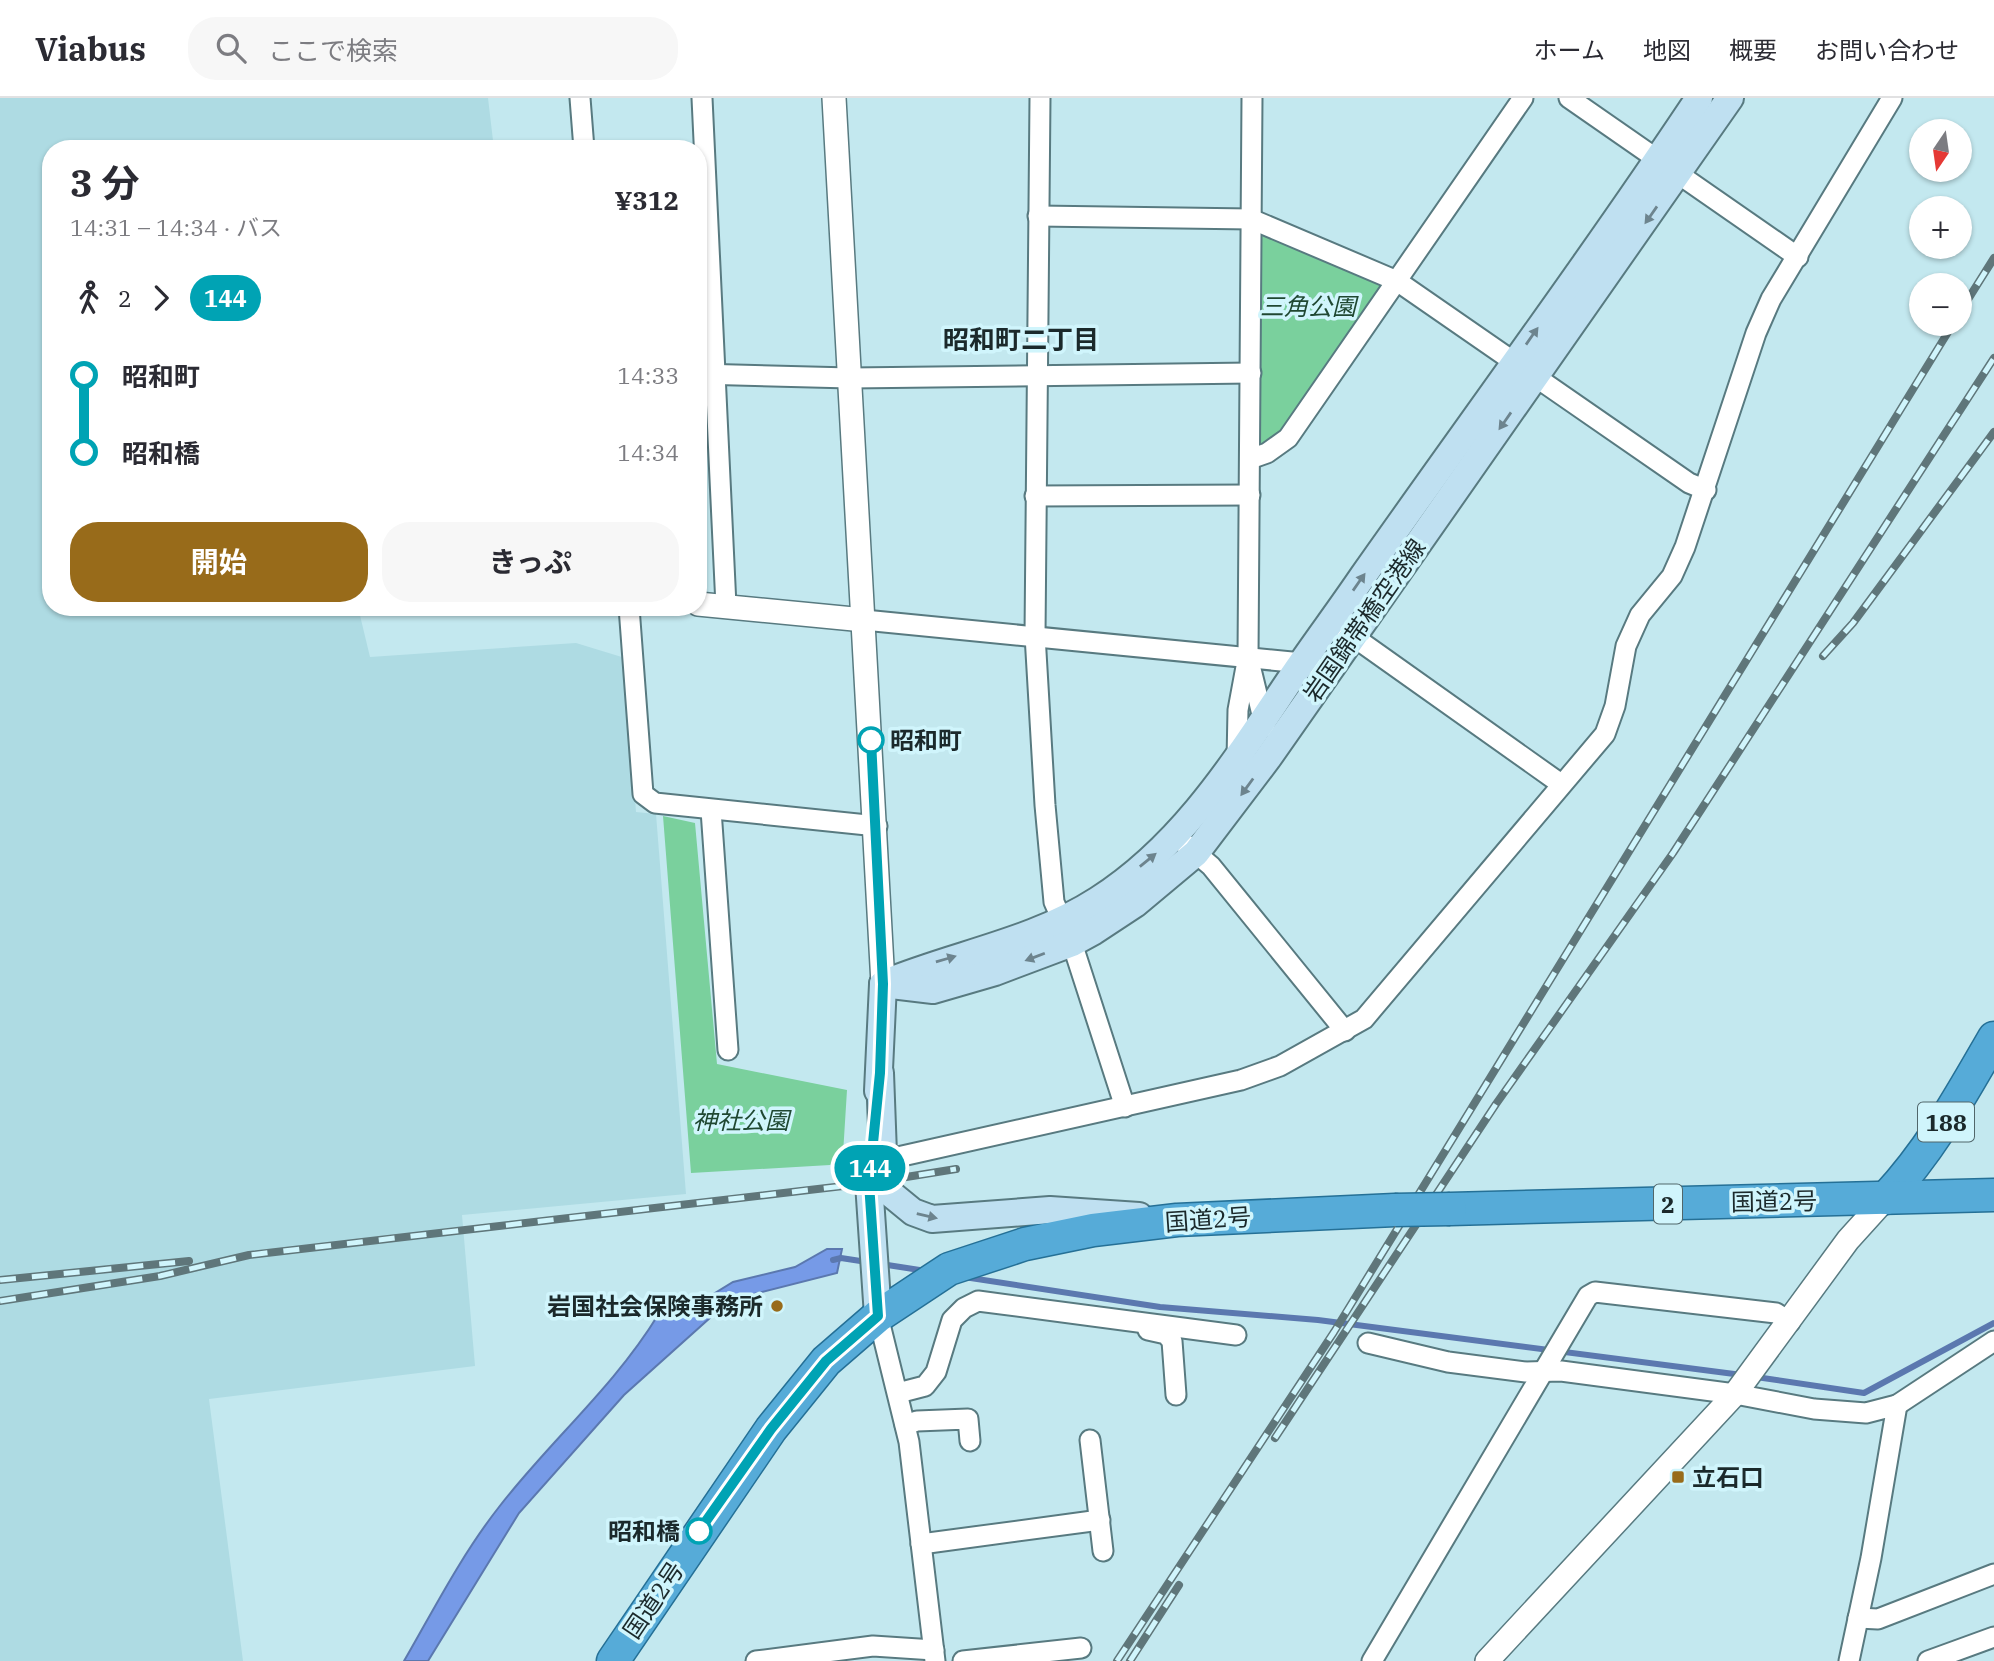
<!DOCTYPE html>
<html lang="ja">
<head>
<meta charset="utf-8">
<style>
  :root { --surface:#fff; --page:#f7f7f7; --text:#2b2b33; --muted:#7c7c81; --line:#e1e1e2; --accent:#986b1a }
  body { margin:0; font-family:"IBM Plex Serif","Noto Sans JP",serif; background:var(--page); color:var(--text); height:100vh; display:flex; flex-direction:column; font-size:26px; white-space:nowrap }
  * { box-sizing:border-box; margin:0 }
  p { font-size:23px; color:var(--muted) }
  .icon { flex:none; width:38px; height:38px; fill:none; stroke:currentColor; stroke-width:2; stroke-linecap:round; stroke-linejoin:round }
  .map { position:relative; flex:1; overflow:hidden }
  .drawer { position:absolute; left:42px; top:42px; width:665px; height:476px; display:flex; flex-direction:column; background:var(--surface); border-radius:28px; box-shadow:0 2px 5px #0004 }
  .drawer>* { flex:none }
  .badge { padding:0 14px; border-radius:23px; font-size:24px; line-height:46px }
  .needle { width:46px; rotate:193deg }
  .buttons { position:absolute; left:1909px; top:21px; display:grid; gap:14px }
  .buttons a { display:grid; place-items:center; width:63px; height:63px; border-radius:50%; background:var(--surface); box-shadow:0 2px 5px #0004; font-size:35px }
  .map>.badge { position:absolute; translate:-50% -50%; box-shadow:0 0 0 4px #fff }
  .legs { display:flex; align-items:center; gap:10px; height:77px; padding:0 28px; font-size:23px }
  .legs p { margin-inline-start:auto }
  .head { display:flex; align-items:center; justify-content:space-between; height:119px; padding:0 28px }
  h1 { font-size:38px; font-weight:700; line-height:52px }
  .action { display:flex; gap:14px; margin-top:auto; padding:14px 28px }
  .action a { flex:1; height:80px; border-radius:28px; background:var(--accent); color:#fff; font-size:28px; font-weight:700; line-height:80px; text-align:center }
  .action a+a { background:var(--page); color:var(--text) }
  ul { padding:0 28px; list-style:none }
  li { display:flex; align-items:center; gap:24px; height:77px; font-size:26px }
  li i { display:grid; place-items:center; width:10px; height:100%; margin:0 9px; background:currentColor }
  li i::after { content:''; width:18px; height:18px; margin:-9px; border:5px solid; border-radius:50%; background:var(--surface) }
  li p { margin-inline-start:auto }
  li:first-child i { background:linear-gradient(#0000 50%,currentColor 0) }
  li:last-child i { background:linear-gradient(currentColor 50%,#0000 0) }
  header { display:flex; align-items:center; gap:42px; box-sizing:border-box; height:98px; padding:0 35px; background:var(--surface); border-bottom:2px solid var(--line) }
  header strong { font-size:33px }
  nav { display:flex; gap:38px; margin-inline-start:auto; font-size:24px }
  .search { width:490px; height:63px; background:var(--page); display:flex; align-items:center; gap:18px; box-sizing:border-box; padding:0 24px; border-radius:28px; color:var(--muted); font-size:26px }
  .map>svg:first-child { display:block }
  .built { fill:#aedbe3 }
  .green { fill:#7ad09d }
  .water { fill:#769ae7; stroke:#5b78af; stroke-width:2 }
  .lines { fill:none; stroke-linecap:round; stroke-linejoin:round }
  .stream { stroke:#5b78af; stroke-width:6 }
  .minor-casing { stroke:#587a80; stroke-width:23 }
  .tertiary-casing { stroke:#587a80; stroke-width:26 }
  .secondary-casing { stroke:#587a80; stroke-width:30 }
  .trunk-casing { stroke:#257096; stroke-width:35 }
  .minor { stroke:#fff; stroke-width:19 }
  .tertiary { stroke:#fff; stroke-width:23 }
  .secondary { stroke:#bfe0f1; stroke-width:26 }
  .trunk { stroke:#56abd8; stroke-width:32 }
  .rail-casing { stroke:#5f767a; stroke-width:8 }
  .rail { stroke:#d0f5fc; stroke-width:5; stroke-dasharray:16; stroke-linecap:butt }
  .trunk-bridge-casing { stroke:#257096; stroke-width:35; stroke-linecap:butt }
  .trunk-bridge { stroke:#56abd8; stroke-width:32 }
  .oneway { fill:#6d848e }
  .line-1-casing { stroke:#fff; stroke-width:16 }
  .line-1 { stroke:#00a3b4; stroke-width:10 }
  .stop-1-dot { fill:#fff; stroke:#00a3b4; stroke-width:3.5 }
  .poi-dot { fill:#986b1a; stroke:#d0f5fc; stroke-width:2.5 }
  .labels { text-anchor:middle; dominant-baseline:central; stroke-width:7; stroke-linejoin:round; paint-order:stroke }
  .shield { fill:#d0f5fc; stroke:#51666a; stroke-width:2 }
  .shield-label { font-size:23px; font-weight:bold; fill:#1b292b }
  .park-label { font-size:24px; font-style:italic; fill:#204832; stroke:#d0f5fc }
  .street-label { font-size:24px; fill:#1b292b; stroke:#d0f5fc }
  .stop-label { font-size:24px; font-weight:bold; fill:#1b292b; stroke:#d0f5fc; text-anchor:start }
  .poi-label { font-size:24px; font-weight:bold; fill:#1b292b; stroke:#d0f5fc; text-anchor:end }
  .neighbourhood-label { font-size:26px; font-weight:bold; fill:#1b292b; stroke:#d0f5fc }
</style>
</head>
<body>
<header>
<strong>Viabus</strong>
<div class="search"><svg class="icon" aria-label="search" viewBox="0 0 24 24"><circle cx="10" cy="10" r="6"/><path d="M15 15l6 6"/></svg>ここで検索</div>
<nav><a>ホーム</a><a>地図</a><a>概要</a><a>お問い合わせ</a></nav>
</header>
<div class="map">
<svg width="1994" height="1563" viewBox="0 0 1994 1563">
  <rect width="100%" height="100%" fill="#c3e8ef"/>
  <polygon class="built" points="0,0 488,0 494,51 51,51 51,509 358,509 370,559 576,545 625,560 636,714 656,716 686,1096 462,1117 475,1268 209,1301 243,1563 0,1563"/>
  <g class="green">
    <polygon points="1251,121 1397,183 1288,340 1251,356"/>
    <polygon points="663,718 695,725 717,966 847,992 843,1056 830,1067 691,1075"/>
  </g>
  <path class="water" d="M827,1151H842L837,1175L730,1202L624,1297L519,1415L428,1563H404C434,1511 462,1456 499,1409C550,1343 614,1289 658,1217L684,1214L733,1184L795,1169Z"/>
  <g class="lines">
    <g class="stream">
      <polyline points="833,1162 841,1160 867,1164"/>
      <polyline points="881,1166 926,1173"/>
      <polyline points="964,1179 1160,1209 1318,1222 1742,1277"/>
      <polyline points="1756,1279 1864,1295 1994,1225"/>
    </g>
    <defs>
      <g id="minor">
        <polyline points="580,0 584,51"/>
        <polyline points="702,0 726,508"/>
        <polyline points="1040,0 1035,537 1045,707 1054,804 1072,845 1125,1009"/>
        <polyline points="1569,0 1798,159"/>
        <polyline points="1038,118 1251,121 1397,183 1689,385 1706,392"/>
        <polyline points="698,276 850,280 1251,275"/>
        <polyline points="1250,361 1267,355 1288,340 1523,0"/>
        <polyline points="1035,398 1250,397"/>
        <polyline points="629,509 643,696 655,705 877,728"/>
        <polyline points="864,522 1312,566"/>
        <polyline points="1344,532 1561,686"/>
        <polyline points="1249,563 1265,629"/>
        <polyline points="1237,662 1238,612 1248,558 1252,0"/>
        <polyline points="711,712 728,952"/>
        <polyline points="1177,739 1211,768 1345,933"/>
        <polyline points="871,1065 1241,982 1280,968 1364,921 1605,636 1615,608 1626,548 1640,517 1672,478 1685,449 1756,235 1771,201 1892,0"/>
        <polyline points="878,1218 909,1344 935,1563"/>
        <polyline points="1148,1232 1166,1236 1172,1243 1176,1297"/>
        <polyline points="1368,1245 1448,1264 1526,1274 1561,1273 1735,1296 1814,1311 1866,1315 1897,1307 1871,1460 1849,1563"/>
        <polyline points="898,1295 925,1288 936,1274 952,1222 964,1210 978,1203 1236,1237"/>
        <polyline points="1897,1307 1994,1243"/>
        <polyline points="905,1327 917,1323 968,1321 970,1343"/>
        <polyline points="1090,1342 1103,1453"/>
        <polyline points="921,1446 1100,1422"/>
        <polyline points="1858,1520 1878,1521 1994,1476"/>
        <polyline points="756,1563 873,1548 934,1552"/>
        <polyline points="963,1563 1081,1550"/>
        <polyline points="1372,1563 1588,1198 1595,1194 1776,1215 1790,1224"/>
        <polyline points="1928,1563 1994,1539"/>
      </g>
      <g id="tertiary">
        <polyline points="834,0 883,886"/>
        <polyline points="698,506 864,522"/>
        <polyline points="1487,1563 1735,1296 1848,1142 1886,1100"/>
      </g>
      <g id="secondary">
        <path d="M885,885C955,856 1033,844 1098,802C1184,747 1236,662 1292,579C1315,545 1340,512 1363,478C1475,319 1591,162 1699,0"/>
        <polyline points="883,886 933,892 995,874 1072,845 1094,833 1135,806 1196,755 1268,660 1730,0"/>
        <polyline points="880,975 884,1083 891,1096 913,1114 932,1121 1050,1112 1139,1118"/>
        <polyline points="878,993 883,886"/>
        <polyline points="871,1059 869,1085 878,1218"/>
      </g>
      <g id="trunk">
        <path d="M1886,1100C1931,1052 1961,997 1994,940"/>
        <polyline points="1450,1111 1994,1097"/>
        <polyline points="613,1563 771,1331 826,1263 878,1218 949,1171 1025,1146 1093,1132 1177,1122 1395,1112"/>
      </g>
    </defs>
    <use href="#minor" class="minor-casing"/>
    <use href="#tertiary" class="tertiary-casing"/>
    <use href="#secondary" class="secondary-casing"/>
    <use href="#trunk" class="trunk-casing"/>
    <use href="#minor" class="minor"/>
    <use href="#tertiary" class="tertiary"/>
    <use href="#secondary" class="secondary"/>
    <use href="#trunk" class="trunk"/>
    <defs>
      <g id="rail">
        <polyline points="1960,214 1994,160"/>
        <polyline points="1823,558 1853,525 1994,334"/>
        <polyline points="0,1182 189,1163"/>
        <polyline points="0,1203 160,1178 249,1157 869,1085 956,1071"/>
        <polyline points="1275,1340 1496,1006 1673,755 1994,260"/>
        <polyline points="1117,1563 1334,1234 1953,226"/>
        <polyline points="1130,1563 1179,1487"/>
      </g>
    </defs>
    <use href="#rail" class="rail-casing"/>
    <use href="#rail" class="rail"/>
    <defs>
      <polyline id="trunk-bridge" points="1395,1112 1450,1111"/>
    </defs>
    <use href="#trunk-bridge" class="trunk-bridge-casing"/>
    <use href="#trunk-bridge" class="trunk-bridge"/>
  </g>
  <defs><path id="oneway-solid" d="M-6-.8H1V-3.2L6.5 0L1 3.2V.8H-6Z" transform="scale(1.75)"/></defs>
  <g class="oneway">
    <use href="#oneway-solid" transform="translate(1651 117) rotate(125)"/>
    <use href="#oneway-solid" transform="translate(1532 238) rotate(-55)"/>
    <use href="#oneway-solid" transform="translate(1505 323) rotate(125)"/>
    <use href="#oneway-solid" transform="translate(1359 484) rotate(-55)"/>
    <use href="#oneway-solid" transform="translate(1247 689) rotate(126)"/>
    <use href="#oneway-solid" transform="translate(1148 762) rotate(-39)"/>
    <use href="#oneway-solid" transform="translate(1035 859) rotate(159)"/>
    <use href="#oneway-solid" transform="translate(946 861) rotate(-16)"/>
    <use href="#oneway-solid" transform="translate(927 1118) rotate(13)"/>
  </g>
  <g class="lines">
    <defs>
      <polyline id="line-1" points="699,1433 771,1331 826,1263 878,1218 869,1085 880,975 883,886 871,642"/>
    </defs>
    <use href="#line-1" class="line-1-casing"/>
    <use href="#line-1" class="line-1"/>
  </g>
  <g class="stop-1-dot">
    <circle cx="871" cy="642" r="12"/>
    <circle cx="699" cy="1433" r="12"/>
  </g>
  <g class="poi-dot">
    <circle cx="777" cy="1208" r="7"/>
    <rect x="1671" y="1372" width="14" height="14" rx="3.5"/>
  </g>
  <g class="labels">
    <g class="shield">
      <rect x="1918" y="1004.5" width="56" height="39" rx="5"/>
      <rect x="1654" y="1086.5" width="28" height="39" rx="5"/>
    </g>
    <g class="shield-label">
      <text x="1946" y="1024">188</text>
      <text x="1668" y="1106">2</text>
    </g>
    <g class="park-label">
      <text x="1308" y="208">三角公園</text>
      <text x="741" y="1022">神社公園</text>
    </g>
    <g class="street-label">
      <text transform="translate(1364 522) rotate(-55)">岩国錦帯橋空港線</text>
      <text transform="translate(1774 1103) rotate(-1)">国道2号</text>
      <text transform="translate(1208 1121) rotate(-4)">国道2号</text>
      <text transform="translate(653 1502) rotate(-56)">国道2号</text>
    </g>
    <g class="stop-label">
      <text x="890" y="642">昭和町</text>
      <text x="680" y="1433" text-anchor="end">昭和橋</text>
    </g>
    <g class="poi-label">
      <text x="763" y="1208">岩国社会保険事務所</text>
      <text x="1692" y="1379" text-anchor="start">立石口</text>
    </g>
    <g class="neighbourhood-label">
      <text x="1021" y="241">昭和町二丁目</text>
    </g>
  </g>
</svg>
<div class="buttons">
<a><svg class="needle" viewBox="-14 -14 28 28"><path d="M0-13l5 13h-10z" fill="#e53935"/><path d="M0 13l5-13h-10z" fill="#7c7c81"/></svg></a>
<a>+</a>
<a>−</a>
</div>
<b class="badge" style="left:870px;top:1070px;background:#00a3b4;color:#fff">144</b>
<section class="drawer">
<div class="head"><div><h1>3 分</h1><p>14:31 – 14:34 · バス</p></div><b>¥312</b></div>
<div class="legs"><svg class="icon" aria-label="walk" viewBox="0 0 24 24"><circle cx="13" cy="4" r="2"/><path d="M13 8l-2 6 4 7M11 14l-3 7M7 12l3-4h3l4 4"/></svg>2<svg class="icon" aria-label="forward" viewBox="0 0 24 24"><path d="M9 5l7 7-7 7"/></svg><b class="badge" style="background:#00a3b4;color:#fff">144</b></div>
<ul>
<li><i style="color:#00a3b4"></i><b>昭和町</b><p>14:33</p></li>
<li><i style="color:#00a3b4"></i><b>昭和橋</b><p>14:34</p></li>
</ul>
<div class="action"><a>開始</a><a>きっぷ</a></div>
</section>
</div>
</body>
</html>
